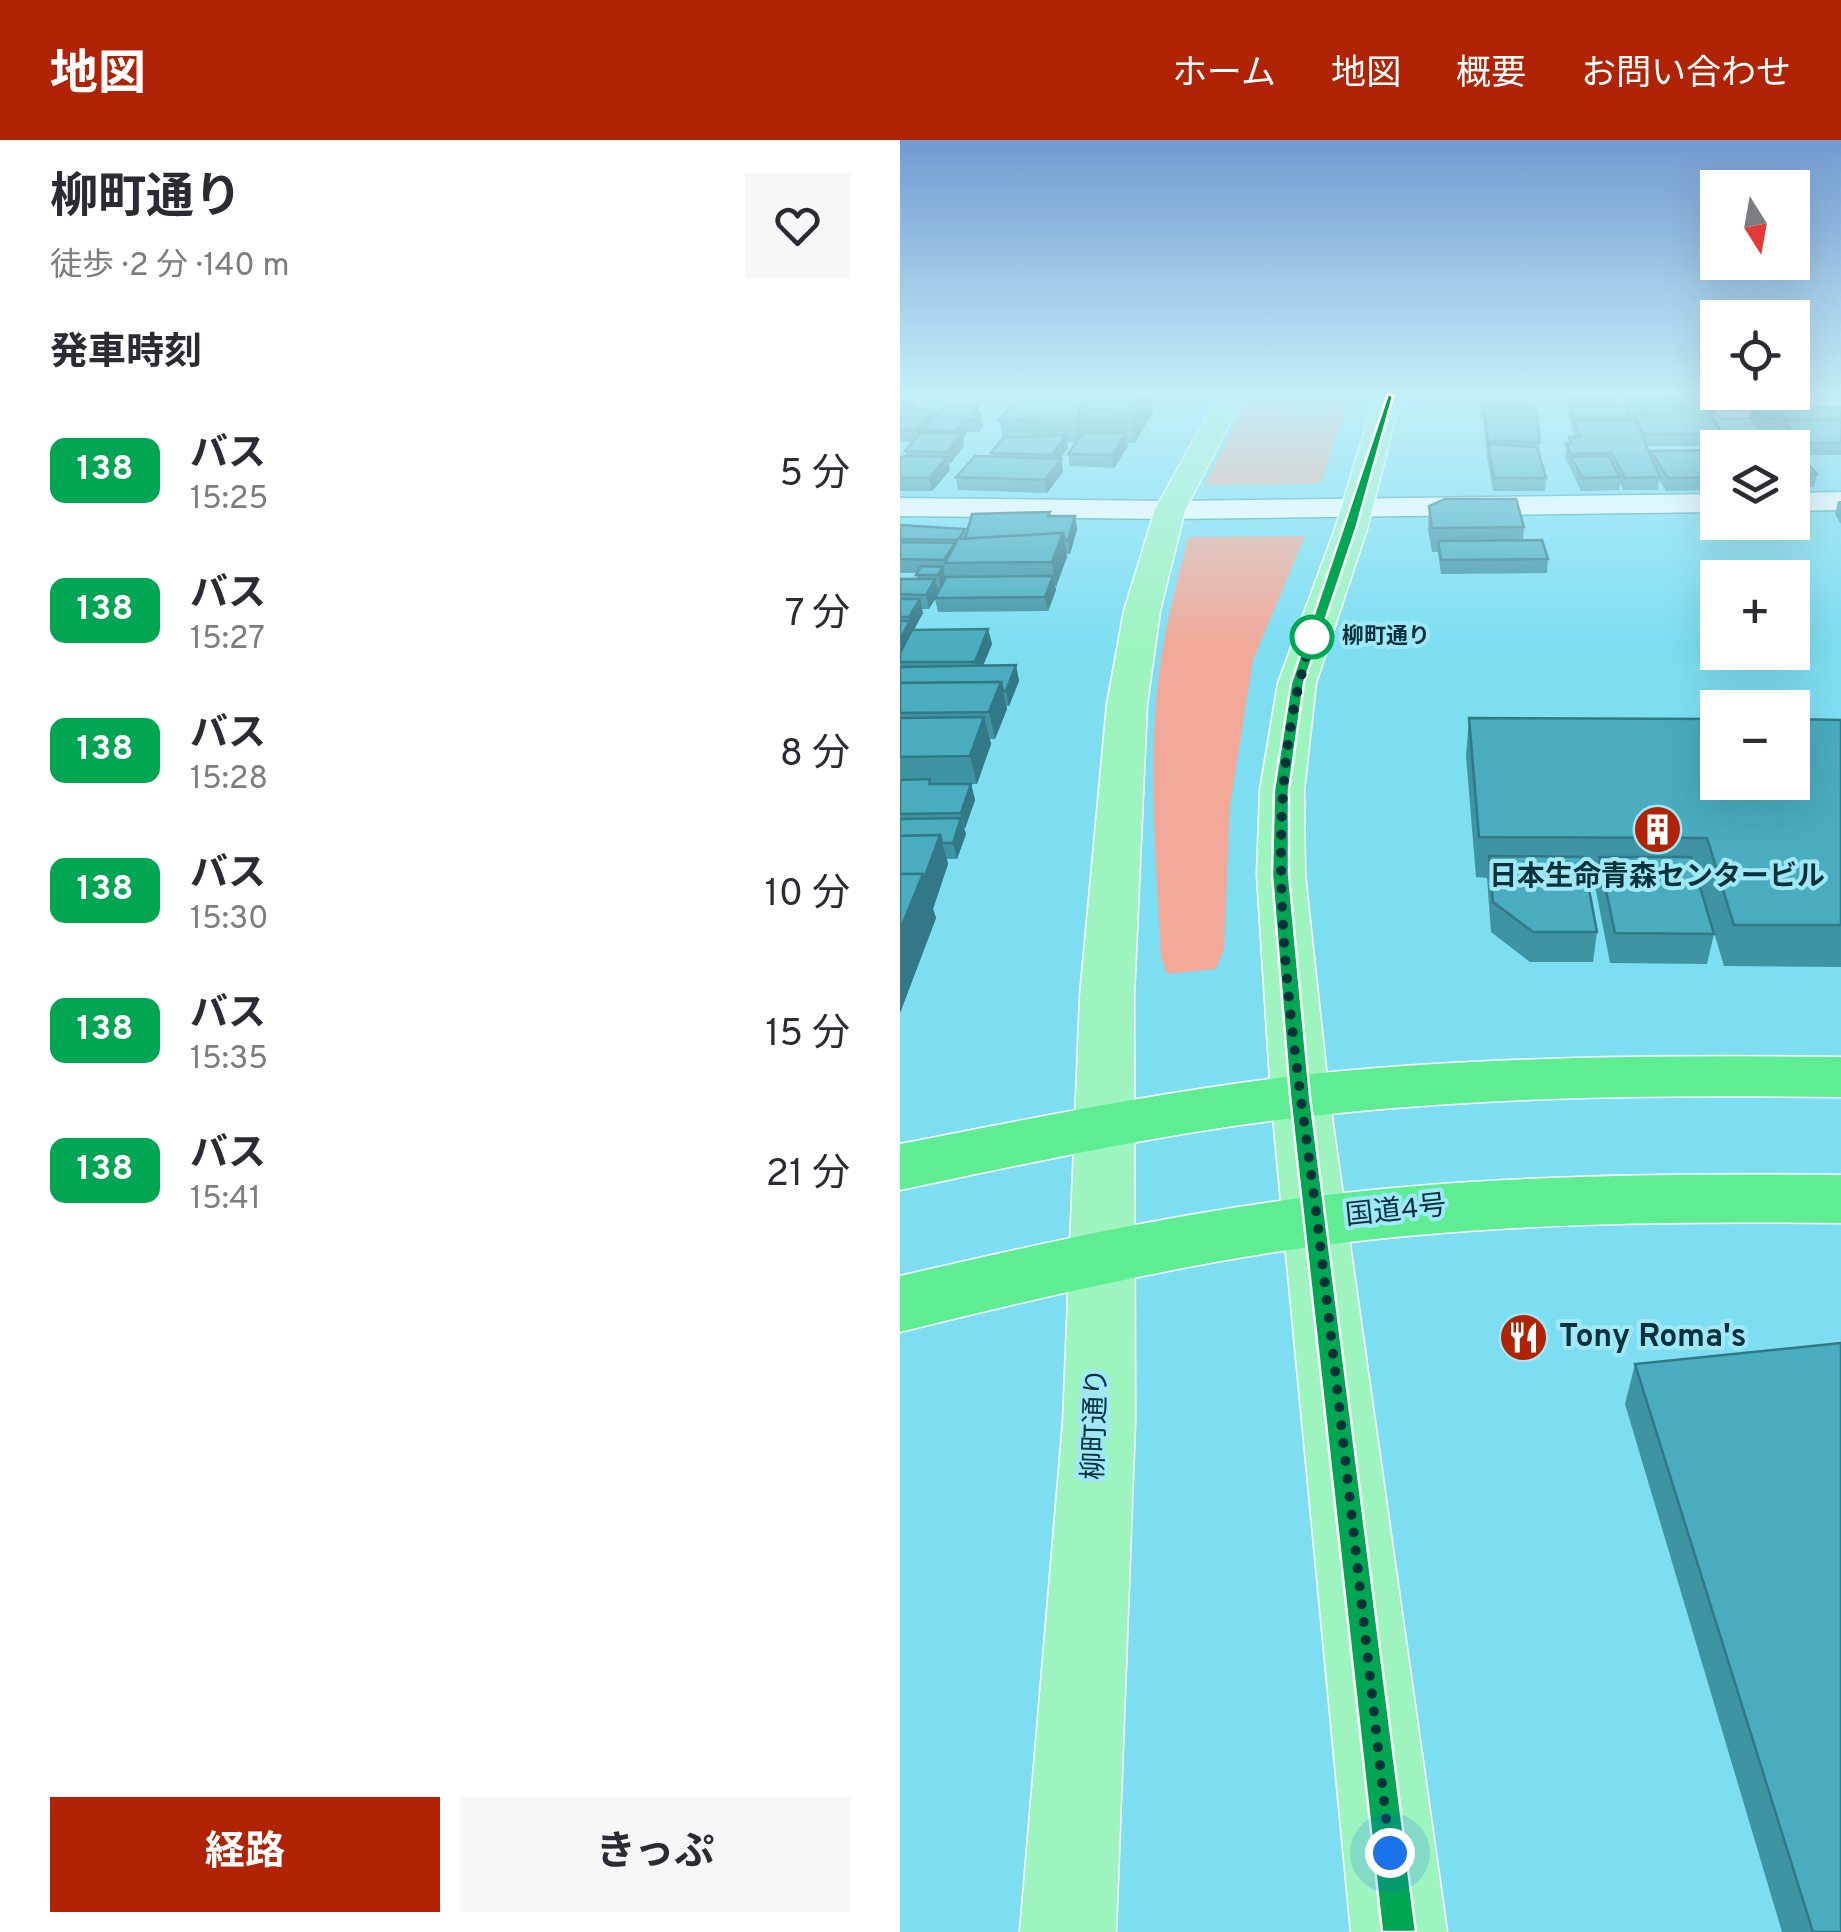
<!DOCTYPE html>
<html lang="ja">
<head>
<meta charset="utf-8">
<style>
  :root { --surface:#fff; --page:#f7f7f7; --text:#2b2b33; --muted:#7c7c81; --accent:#b02304 }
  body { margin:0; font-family:Overpass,"Noto Sans JP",sans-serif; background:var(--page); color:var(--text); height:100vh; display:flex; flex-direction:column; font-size:38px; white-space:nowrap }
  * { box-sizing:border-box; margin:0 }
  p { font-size:32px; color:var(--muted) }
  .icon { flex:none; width:55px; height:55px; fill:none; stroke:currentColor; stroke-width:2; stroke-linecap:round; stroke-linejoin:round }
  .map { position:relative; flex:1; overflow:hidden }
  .side { display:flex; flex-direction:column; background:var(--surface); width:900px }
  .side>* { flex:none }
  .badge { padding:0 20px; border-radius:15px; font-size:35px; line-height:65px }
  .needle { width:65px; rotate:169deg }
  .tools { position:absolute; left:800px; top:30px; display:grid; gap:20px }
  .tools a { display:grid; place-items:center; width:110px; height:110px; border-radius:0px; background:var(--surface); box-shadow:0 10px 40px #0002; font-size:50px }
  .you { position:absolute; width:50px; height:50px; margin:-25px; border:8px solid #fff; border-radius:50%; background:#1a73e8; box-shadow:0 0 0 15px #1a73e833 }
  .map>.badge { position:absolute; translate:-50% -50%; box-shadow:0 0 0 5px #fff }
  h2 { padding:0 50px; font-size:38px; line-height:90px }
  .round { display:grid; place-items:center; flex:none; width:105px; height:105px; border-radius:0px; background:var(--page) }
  .head { display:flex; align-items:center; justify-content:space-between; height:170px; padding:0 50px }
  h1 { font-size:48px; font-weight:700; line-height:75px }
  .cta { display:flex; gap:20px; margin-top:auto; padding:20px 50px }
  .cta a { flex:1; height:115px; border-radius:0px; background:var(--accent); color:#fff; font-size:40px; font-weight:700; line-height:115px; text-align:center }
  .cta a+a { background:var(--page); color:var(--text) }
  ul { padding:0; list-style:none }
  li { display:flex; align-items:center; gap:30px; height:140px; padding:0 50px }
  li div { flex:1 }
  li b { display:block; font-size:38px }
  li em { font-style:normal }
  li .badge { min-width:110px; font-weight:700; text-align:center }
  header { display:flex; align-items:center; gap:60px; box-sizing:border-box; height:140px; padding:0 50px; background:var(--accent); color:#fff }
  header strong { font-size:48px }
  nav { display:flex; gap:55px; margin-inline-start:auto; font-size:35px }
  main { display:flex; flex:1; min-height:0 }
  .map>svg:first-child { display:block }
  .green { fill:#f2a999 }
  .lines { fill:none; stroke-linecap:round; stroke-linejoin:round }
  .minor-casing { stroke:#42a6b9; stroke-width:3 }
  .major-casing { stroke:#fff; stroke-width:3 }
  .highway-casing { stroke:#fff; stroke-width:3 }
  .minor { fill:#fff; fill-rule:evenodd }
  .major { fill:#9ef4be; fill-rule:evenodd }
  .highway { fill:#5eed93; fill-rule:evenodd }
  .wall { fill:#3f94a4 }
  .shaded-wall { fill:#337886 }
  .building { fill:#49acbf; stroke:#337886; stroke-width:2.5 }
  .line { fill:#00a651; stroke:#fff; stroke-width:2.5 }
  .walk { stroke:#05323a; stroke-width:10; stroke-dasharray:0 18 }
  .stop-dot { fill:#fff; stroke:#00a651; stroke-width:5 }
  .labels { text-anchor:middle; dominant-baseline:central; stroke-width:8; stroke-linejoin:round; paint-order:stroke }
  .far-stop-label { font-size:22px; font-weight:bold; fill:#05323a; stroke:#9ee8f8; text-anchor:start }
  .poi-label { font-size:28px; font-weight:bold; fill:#05323a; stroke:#9ee8f8 }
  .street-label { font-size:28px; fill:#05323a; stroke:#9ee8f8 }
  .near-poi-label { font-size:32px; font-weight:bold; fill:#05323a; stroke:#9ee8f8; text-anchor:start }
</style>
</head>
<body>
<header>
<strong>地図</strong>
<nav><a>ホーム</a><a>地図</a><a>概要</a><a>お問い合わせ</a></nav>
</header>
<main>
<section class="side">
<div class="head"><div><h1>柳町通り</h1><p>徒歩 · 2 分 · 140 m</p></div><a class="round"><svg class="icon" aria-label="heart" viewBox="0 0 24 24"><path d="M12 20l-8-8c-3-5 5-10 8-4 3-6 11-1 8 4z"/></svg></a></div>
<h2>発車時刻</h2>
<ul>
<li><span class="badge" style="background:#00a651;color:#fff">138</span><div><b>バス</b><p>15:25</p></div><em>5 分</em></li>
<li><span class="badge" style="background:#00a651;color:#fff">138</span><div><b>バス</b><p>15:27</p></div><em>7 分</em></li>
<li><span class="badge" style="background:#00a651;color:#fff">138</span><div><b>バス</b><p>15:28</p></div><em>8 分</em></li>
<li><span class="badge" style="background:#00a651;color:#fff">138</span><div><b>バス</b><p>15:30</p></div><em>10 分</em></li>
<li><span class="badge" style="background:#00a651;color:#fff">138</span><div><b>バス</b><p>15:35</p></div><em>15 分</em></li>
<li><span class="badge" style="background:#00a651;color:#fff">138</span><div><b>バス</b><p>15:41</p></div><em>21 分</em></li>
</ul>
<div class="cta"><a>経路</a><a>きっぷ</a></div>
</section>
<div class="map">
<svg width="941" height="1792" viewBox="0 0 941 1792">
  <rect width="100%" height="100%" fill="#7ddef2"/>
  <g class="green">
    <polygon points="349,256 450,256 420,344 305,345"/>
    <path d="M405,396L353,520L330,666L324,810L316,829L267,834L261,817C256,714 245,604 264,502C270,466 280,432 288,397Z"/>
  </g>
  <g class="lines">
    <defs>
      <g id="minor">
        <polygon points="941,259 941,275 823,278 810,270 823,262"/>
        <polygon points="941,352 941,370 892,371 892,353"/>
        <polygon points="818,354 818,372 270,379 0,376 0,358 270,361"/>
      </g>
      <g id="major">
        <polygon points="318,256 344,256 285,370 260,471 247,564 234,856 235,1282 216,1792 120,1792 163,1282 180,856 207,564 224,471 255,370"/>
        <polygon points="475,256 501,256 467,389 416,543 404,650 405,735 429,956 547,1792 451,1792 371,956 357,735 360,650 378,543 435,389"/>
      </g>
      <g id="highway">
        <path d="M941,917V957C761,955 582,956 403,977C267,992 134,1022 0,1050V1004C134,978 268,950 403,935C582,916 762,915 941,917Z"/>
        <path d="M941,1035V1083C766,1081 591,1083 417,1106C276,1125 138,1158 0,1192V1136C138,1104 277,1073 418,1056C591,1035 766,1033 941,1035Z"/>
      </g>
    </defs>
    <use href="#minor" class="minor-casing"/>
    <use href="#major" class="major-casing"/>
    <use href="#highway" class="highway-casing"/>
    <use href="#minor" class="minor"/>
    <use href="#major" class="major"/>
    <use href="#highway" class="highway"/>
  </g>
  <g class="wall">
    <polygon points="0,256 17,256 19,263 17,269 36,275 78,266 83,286 79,292 67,292 63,299 64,306 48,324 50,330 32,351 0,351 0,315 2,318 6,316 5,311 12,302 0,302"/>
    <polygon points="29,256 67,256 67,260 30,262"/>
    <polygon points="70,256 109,256 109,262 71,264"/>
    <polygon points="116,256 262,256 260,259 252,259 253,272 235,303 227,303 228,306 214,328 170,326 168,314 176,303 167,303 168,308 160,319 163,332 147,353 58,350 56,337 92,317 91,313 103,298 99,280 117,258"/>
    <polygon points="543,256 572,256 571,263 543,262"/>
    <polygon points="576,256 627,256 627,269 640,302 639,313 646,338 645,351 593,351 587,317 583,277 580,277 580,260 576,260"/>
    <polygon points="662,256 718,256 718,264 727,271 728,268 720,256 748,256 739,256 739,260 796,257 814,271 813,278 823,294 821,306 746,306 751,316 751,311 818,310 818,350 766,351 759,340 758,350 723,350 720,343 719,350 681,351 665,317 669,297 674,297 668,275 669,270 666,256"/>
    <polygon points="842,256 875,256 874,262 851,263"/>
    <polygon points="917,256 941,256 941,260 923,261"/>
    <polygon points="853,266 941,267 941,315 900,315 917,334 914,347 892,348 892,308 862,308 863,305 890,304 881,293 882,290 858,291 850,278"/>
    <polygon points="938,361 941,361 941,384 935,374"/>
    <polygon points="529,366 624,387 623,400 648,419 647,433 541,434 538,412 532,412 528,390"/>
    <polygon points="151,376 175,376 177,389 170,414 167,414 167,417 155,447 156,450 148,471 38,472 35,459 29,469 22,469 23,473 14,490 88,489 92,504 83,526 116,525 119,541 109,566 106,566 107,569 95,599 90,599 91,604 77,644 71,644 75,660 64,689 66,694 57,719 47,719 48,724 33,769 36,778 0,873 0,439 17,439 17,433 0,433 0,385 65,389 66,394"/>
    <polygon points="569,578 941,580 941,827 824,826 798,739 814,794 807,824 710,823 695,746 696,738 687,738 697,792 693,822 630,822 591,792 587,738 576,737 566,616"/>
    <polygon points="735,1224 941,1792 882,1792 725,1264"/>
  </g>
  <g class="shaded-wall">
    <polygon points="241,256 252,256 253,272 235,303 231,271"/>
    <polygon points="78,266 83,286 79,292 76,280 73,274"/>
    <polygon points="35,270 38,282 23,290 25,297 20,303 17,290"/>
    <polygon points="180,275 183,296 178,303 175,281"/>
    <polygon points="65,280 67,292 63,299 64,306 50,324 47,312 58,297 57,291"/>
    <polygon points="226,293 228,306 214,328 212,315"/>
    <polygon points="166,295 168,308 154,327 152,315"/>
    <polygon points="47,317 50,330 32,351 29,338"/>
    <polygon points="161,319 163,332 147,353 145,340"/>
    <polygon points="175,376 177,389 170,414 168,400"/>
    <polygon points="163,393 167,417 156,447 152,422"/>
    <polygon points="43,427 46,441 41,449 38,435"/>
    <polygon points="153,436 156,450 148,471 145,457"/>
    <polygon points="35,439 39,453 29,469 26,455"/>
    <polygon points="20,459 23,473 13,491 2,517 0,499 10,481 9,477"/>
    <polygon points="88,489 92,504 78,537 75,522"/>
    <polygon points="116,525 119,541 109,566 106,551"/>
    <polygon points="101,542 107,569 95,599 89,572"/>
    <polygon points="84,577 91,604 77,644 70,616"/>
    <polygon points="71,644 75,660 65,689 61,673"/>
    <polygon points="61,678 66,694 57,719 53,703"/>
    <polygon points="40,695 48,724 33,769 36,778 0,873 0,790"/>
  </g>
  <g class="building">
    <polygon points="119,256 189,256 179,270 180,275 175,281 99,280"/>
    <polygon points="189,256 241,256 231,271 179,270"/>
    <polygon points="581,256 626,256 627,266 581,265"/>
    <polygon points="669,256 718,256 719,258 669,258"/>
    <polygon points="796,257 814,271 808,272 823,294 744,294 734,274 787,273 782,265 744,267 746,271 737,271 729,260"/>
    <polygon points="908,262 915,267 941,267 941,278 905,280 941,280 941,303 901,303 884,281 901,280 898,278 861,279 853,266"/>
    <polygon points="670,264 724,264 731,278 675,278"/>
    <polygon points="44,266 78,266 73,274 81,274 76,280 65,280 57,291 23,290"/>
    <polygon points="583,268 636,269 640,302 588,301"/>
    <polygon points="0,269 35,270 17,290 0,290"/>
    <polygon points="674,280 735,280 760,337 725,338 712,313 670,314 666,304 672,304 669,297 680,297"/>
    <polygon points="184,292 226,293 212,315 168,314"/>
    <polygon points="20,293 61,293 47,312 5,311"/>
    <polygon points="166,295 152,315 91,313 103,298"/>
    <polygon points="588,304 637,307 646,338 594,338"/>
    <polygon points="890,304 917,334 892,335 892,308 865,308 863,305"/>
    <polygon points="818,310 818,337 768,338 751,311"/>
    <polygon points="4,316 47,317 29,338 0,338 0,320"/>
    <polygon points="75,316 161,319 145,340 56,337"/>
    <polygon points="708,316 720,337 683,338 671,317"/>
    <polygon points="545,359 616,359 624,387 532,388 529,366"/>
    <polygon points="150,372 148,376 175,376 168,400 165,400 163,393 65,399 72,374"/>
    <polygon points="0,385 65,389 58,400 0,399"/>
    <polygon points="163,393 152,422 45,423 58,399"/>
    <polygon points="642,400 648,419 541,420 538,401"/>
    <polygon points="0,402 55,403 44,420 0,419"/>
    <polygon points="21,426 43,427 38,435 16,435"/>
    <polygon points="153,436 145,457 35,458 46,437"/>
    <polygon points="0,439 35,439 26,455 0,454"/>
    <polygon points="0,459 20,459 9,477 0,477"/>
    <polygon points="0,481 10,481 0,499"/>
    <polygon points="88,489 75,522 0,522 0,513 12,490"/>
    <polygon points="116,525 106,551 103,551 101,542 0,543 0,527"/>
    <polygon points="101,542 89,572 0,573 0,543"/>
    <polygon points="84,577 70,616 0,617 0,578"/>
    <polygon points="569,578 818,579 818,642 892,642 892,579 941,580 941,785 834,785 807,698 579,697"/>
    <polygon points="30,639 29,644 71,644 61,673 0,674 0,640"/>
    <polygon points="61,678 53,703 42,703 40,695 0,696 0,679"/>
    <polygon points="40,695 24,739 23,734 0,734 0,696"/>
    <polygon points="589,716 683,717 697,792 633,792 593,762"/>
    <polygon points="699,717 791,717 814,794 715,793"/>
    <polygon points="0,734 23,734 0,790"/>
    <polygon points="941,1203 941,1792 913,1792 735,1224"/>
  </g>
  <linearGradient id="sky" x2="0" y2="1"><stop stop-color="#739ad1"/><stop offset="0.5" stop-color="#c4f0f9"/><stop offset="1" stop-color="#c4f0f9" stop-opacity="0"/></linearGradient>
  <rect width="941" height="507" fill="url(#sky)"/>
  <polygon class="line" points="488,254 493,256 456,389 404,543 389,650 389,735 410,956 516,1792 482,1792 390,956 372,735 374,650 391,543"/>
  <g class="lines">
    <path class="walk" d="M412,497L415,490C347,682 398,913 421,1112C445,1312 467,1513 490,1713"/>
  </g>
  <defs>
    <symbol id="building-disc" viewBox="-11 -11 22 22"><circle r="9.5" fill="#b02304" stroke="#9ee8f8"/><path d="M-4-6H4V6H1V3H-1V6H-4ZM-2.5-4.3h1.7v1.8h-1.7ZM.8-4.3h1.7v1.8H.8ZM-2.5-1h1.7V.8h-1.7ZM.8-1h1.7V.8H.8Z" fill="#fff"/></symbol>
    <symbol id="restaurant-disc" viewBox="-11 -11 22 22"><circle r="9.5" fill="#b02304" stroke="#9ee8f8"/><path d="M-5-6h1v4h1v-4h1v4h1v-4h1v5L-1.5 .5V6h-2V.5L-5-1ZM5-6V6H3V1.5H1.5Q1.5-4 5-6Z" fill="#fff"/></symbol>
  </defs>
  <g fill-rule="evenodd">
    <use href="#building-disc" x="730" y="662" width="55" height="55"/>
    <use href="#restaurant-disc" x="596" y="1170" width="55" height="55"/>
  </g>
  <circle class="stop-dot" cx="412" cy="497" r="20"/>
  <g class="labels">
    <g class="far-stop-label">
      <text x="442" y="497">柳町通り</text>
    </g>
    <g class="poi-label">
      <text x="757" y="738">日本生命青森センタービル</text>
    </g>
    <g class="street-label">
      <text transform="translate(496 1072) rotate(-6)">国道4号</text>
      <text transform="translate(197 1284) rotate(-88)">柳町通り</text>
    </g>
    <g class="near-poi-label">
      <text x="659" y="1198">Tony Roma's</text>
    </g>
  </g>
</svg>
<div class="tools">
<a><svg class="needle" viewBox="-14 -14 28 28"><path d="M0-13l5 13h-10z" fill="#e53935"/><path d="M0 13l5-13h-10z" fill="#7c7c81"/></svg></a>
<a><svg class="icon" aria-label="locate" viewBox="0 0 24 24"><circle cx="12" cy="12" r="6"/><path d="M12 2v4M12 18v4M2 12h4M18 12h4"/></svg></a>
<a><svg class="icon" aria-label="layers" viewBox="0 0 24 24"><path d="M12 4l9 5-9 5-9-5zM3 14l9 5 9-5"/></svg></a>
<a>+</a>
<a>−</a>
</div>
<div class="you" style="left:490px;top:1713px"></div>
</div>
</main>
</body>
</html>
